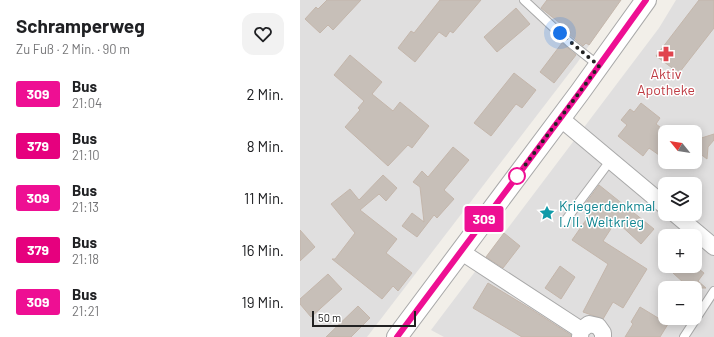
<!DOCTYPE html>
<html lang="de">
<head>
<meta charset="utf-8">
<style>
  :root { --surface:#fff; --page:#f2f2f2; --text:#202124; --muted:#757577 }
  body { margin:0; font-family:Barlow,sans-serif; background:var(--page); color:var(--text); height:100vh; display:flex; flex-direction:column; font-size:15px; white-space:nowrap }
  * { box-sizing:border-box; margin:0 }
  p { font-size:13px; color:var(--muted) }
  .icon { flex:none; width:22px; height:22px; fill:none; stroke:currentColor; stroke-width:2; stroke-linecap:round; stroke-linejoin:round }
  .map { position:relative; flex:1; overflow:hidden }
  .panel { display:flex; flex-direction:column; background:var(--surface); width:300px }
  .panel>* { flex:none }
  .badge { padding:0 8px; border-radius:3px; font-size:14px; line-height:26px }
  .needle { width:26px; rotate:300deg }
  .buttons { position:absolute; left:358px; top:125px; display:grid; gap:8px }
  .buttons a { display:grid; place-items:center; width:44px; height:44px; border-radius:8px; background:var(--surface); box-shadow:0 2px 10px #0003; font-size:20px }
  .scale { position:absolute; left:12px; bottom:10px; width:104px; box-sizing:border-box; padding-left:4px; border:2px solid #222; border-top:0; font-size:11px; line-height:14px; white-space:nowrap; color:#222; -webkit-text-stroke:3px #fff; paint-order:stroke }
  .you { position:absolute; width:20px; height:20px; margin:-10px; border:3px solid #fff; border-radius:50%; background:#1a73e8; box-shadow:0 0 0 6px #1a73e833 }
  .map>.badge { position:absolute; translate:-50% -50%; box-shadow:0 0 0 2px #fff }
  .round { display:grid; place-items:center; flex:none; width:42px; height:42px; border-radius:12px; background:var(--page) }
  .summary { display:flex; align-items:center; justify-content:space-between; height:68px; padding:0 16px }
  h1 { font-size:19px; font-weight:700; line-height:30px }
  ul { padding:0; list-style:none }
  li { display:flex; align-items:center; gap:12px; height:52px; padding:0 16px }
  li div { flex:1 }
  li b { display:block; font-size:15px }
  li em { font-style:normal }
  li .badge { min-width:44px; font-weight:700; text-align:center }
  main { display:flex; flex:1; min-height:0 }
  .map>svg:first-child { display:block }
  .residential { fill:#e0dfdf; fill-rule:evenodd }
  .building { fill:#c7bfb8; stroke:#c4b6ab }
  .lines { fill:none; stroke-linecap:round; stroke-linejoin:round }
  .service-casing { stroke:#a9a9a9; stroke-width:10 }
  .minor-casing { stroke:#a9a9a9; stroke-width:18 }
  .tertiary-casing { stroke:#a9a9a9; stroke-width:22 }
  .service { stroke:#fff; stroke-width:8 }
  .minor { stroke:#fff; stroke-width:16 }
  .tertiary { stroke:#fff; stroke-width:20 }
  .line-casing { stroke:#fff; stroke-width:9 }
  .line { stroke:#ee0f93; stroke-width:6 }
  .walk { stroke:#222; stroke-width:4; stroke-dasharray:0 7.2 }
  .stop-dot { fill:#fff; stroke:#ee0f93; stroke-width:2 }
  .labels { text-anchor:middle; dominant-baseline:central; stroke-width:3; stroke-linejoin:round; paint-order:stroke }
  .health-label { font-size:14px; fill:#be3a42; stroke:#fff }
  .culture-label { font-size:14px; fill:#0d838f; stroke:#fff; text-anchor:start }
</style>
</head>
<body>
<main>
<section class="panel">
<div class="summary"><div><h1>Schramperweg</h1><p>Zu Fuß · 2 Min. · 90 m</p></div><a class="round"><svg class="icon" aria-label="heart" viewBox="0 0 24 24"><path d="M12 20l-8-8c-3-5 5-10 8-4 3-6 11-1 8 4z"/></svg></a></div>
<ul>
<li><span class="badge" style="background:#ee0f93;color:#fff">309</span><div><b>Bus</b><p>21:04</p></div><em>2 Min.</em></li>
<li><span class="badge" style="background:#e6007e;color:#fff">379</span><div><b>Bus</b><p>21:10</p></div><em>8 Min.</em></li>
<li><span class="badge" style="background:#ee0f93;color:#fff">309</span><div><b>Bus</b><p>21:13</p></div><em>11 Min.</em></li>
<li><span class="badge" style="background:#e6007e;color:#fff">379</span><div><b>Bus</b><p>21:18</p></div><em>16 Min.</em></li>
<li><span class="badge" style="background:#ee0f93;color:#fff">309</span><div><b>Bus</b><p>21:21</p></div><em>19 Min.</em></li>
</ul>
</section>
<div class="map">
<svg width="414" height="337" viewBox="0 0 414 337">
  <rect width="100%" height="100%" fill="#f2efe9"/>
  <g class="residential">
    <polygon points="0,0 320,0 277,63 67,337 0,337"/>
    <path d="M376,0H414V337H144L131,330L359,28ZM365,132H395V162H365ZM365,184H395V214H365ZM365,236H395V266H365ZM365,288H395V318H365Z"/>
  </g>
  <g class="building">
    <polygon points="27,0 61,0 33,30 28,25 20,33 5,19 16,7 18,9"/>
    <polygon points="140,0 181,0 153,33 150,31 146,37 139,32 115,62 98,48 111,31 114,33"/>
    <polygon points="247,0 321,0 289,45 286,43 283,46 269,34 271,32 241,8"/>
    <polygon points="399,0 414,0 414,28 379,73 356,56"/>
    <polygon points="216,8 230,24 197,52 184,37"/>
    <polygon points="262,43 276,55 254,83 240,72"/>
    <polygon points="50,55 82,82 72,94 93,111 100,102 129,126 112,148 108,145 88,166 45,127 60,110 58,108 64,101 34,75"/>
    <polygon points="214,73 236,90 222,108 216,104 191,136 174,123"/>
    <polygon points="341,103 360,118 356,124 365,131 365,148 359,155 349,148 343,156 318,136 327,125 321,120 330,109 334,112"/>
    <polygon points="414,134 414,140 408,147 407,159 395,150 395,140"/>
    <polygon points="153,147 169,160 144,190 154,199 137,218 134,215 117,237 102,226 112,213 124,222 120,187 113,182 122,171 128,177"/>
    <polygon points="83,175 97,188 86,201 79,194 60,210 97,239 86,253 112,273 98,291 93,286 82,299 32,259 35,259 55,233 31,204 50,189 59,200"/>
    <polygon points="299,185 354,229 341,244 316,221 303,241 347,269 323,308 313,302 303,319 283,312 308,264 272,240 293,210 285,204"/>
    <polygon points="0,230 15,247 0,261"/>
    <polygon points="204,233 220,246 203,268 186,257"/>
    <polygon points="260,266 275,277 261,299 245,288"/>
    <polygon points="379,266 395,266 404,273 398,281 406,288 381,288 384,283 373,273"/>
    <polygon points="28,274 42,289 11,317 0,304 0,299"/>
    <polygon points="188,283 231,309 271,335 271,337 222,337 173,308"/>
    <polygon points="58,306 70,318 51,337 26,337"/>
    <polygon points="340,307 368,324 360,337 325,337 333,324 331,322"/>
  </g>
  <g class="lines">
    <defs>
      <g id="service">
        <polyline points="224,0 269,42 298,65"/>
        <polyline points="265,221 310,161"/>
        <polyline points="384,337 414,291"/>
      </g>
      <g id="minor">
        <polyline points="260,118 365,206"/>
        <polyline points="375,214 414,247"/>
        <polyline points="160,251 281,330"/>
        <polyline points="280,337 281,330 289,324 298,326 303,333 303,337"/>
      </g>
      <polyline id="tertiary" points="97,337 280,92 346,0"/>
    </defs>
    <use href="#service" class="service-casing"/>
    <use href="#minor" class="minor-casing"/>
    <use href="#tertiary" class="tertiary-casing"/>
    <use href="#service" class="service"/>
    <use href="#minor" class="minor"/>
    <use href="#tertiary" class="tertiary"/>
  </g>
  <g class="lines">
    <defs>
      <polyline id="line" points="97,337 280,92 346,0"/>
    </defs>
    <use href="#line" class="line-casing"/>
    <use href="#line" class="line"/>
    <polyline class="walk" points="217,176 299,66 260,33"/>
  </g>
  <defs>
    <symbol id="pharmacy-bare" viewBox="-9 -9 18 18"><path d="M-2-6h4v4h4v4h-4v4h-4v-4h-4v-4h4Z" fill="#e0444e" stroke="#fff" stroke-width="2.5" paint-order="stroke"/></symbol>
    <symbol id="sight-bare" viewBox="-9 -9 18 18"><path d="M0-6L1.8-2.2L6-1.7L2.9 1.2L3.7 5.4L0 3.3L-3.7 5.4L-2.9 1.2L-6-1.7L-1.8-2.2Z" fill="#0f9aa8" stroke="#fff" stroke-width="2.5" paint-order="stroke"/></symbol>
  </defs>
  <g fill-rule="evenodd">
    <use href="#pharmacy-bare" x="355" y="43" width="22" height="22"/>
    <use href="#sight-bare" x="236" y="202" width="22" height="22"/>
  </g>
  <circle class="stop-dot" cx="217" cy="176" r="8"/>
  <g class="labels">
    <g class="health-label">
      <text x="366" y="73">Aktiv<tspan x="366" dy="16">Apotheke</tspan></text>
    </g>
    <g class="culture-label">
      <text x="259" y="205">Kriegerdenkmal<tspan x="259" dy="16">I./II. Weltkrieg</tspan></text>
    </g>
  </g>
</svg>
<div class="buttons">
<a><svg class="needle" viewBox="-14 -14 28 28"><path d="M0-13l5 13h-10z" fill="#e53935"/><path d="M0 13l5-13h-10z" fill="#757577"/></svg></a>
<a><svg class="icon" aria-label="layers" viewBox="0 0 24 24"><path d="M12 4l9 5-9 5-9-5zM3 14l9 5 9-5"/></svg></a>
<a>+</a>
<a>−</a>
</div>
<div class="scale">50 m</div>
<div class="you" style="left:260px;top:33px"></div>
<b class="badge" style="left:184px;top:219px;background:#ee0f93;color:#fff">309</b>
</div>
</main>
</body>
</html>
